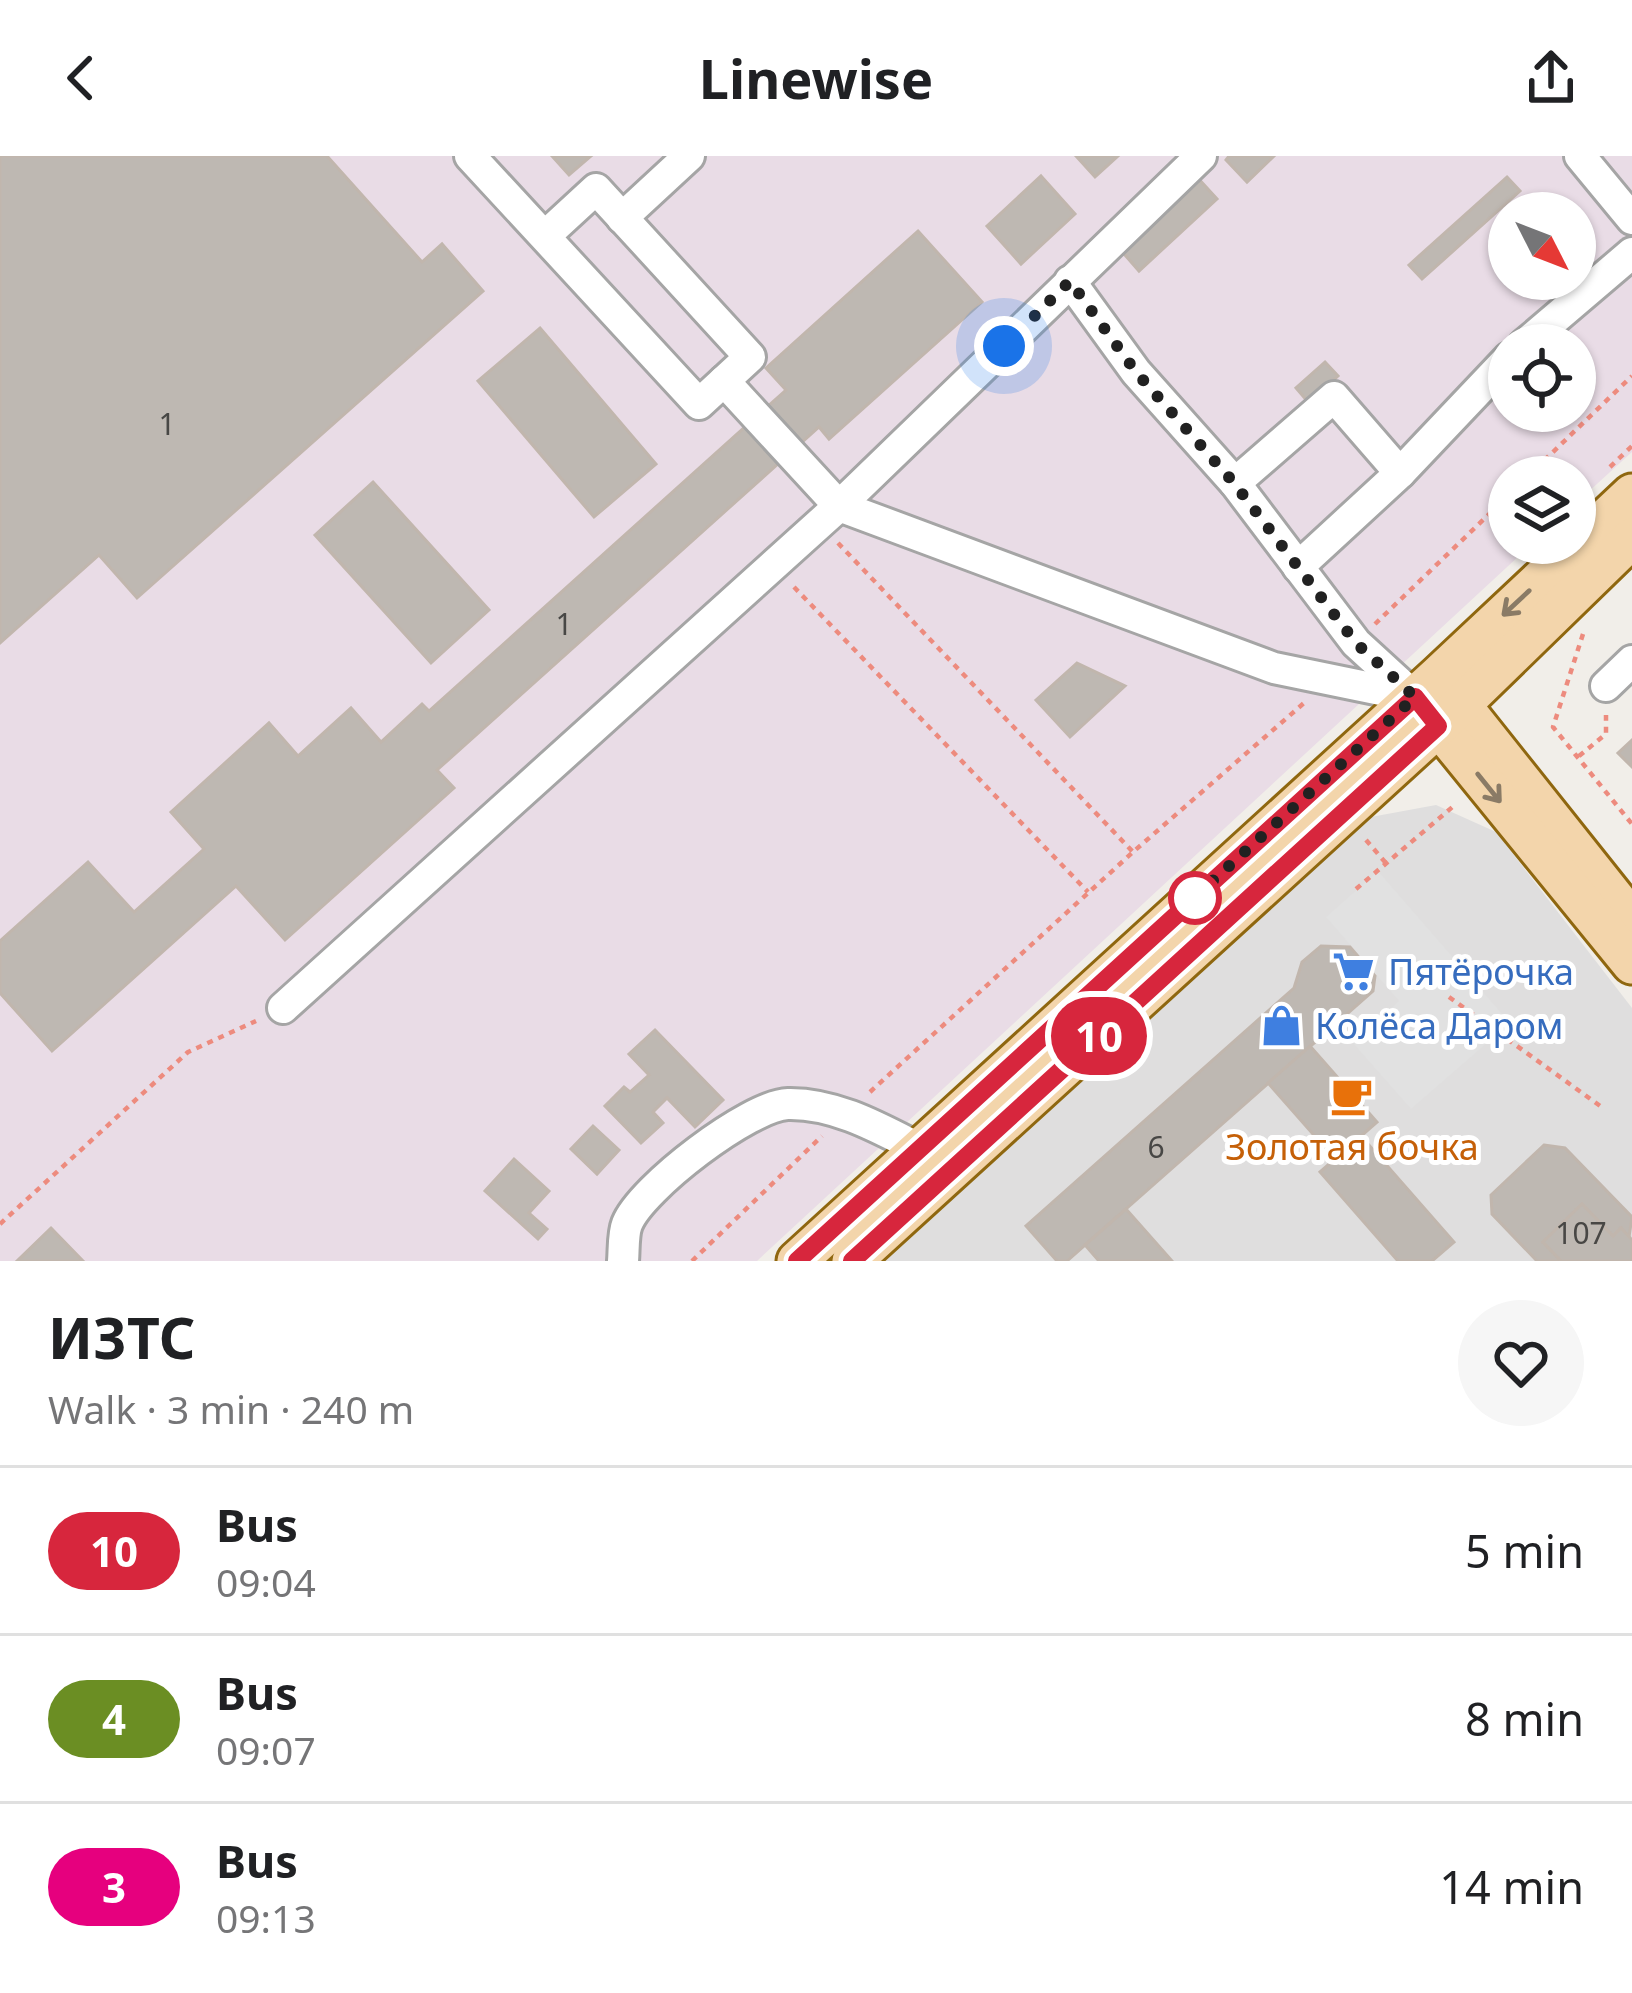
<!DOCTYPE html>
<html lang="en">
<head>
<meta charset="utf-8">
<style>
  :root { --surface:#fff; --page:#f6f6f6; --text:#202124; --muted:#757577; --line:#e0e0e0 }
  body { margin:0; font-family:"Noto Sans",sans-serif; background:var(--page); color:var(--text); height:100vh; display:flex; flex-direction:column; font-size:45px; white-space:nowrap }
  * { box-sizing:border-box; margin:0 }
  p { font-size:39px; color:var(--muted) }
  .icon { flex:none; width:66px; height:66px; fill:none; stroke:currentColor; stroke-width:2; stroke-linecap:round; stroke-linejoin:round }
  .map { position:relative; height:1105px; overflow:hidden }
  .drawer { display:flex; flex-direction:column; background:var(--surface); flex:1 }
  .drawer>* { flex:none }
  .badge { padding:0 24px; border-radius:39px; font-size:42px; line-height:78px }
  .needle { width:78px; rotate:132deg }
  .fabs { position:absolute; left:1488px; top:36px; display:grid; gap:24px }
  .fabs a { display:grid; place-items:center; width:108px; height:108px; border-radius:50%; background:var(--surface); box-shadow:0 3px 9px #0004; font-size:60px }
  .you { position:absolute; width:60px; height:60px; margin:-30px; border:9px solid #fff; border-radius:50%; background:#1a73e8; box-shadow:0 0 0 18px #1a73e833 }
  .map>.badge { position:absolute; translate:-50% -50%; box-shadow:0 0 0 6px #fff }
  .round { display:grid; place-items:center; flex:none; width:126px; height:126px; border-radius:63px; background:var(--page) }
  .headline { display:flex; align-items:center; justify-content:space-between; height:204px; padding:0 48px }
  h1 { font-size:57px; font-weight:700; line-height:90px }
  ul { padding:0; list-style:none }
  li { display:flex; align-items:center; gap:36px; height:168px; padding:0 48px; border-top:3px solid var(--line) }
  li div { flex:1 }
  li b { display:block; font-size:45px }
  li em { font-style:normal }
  li .badge { min-width:132px; font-weight:700; text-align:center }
  header { display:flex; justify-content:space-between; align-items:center; height:156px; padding:0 48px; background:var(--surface); font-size:54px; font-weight:700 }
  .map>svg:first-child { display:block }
  .residential { fill:#dfdede }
  .industrial { fill:#e9dce6; fill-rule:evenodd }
  .parking { fill:#e1e1e1 }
  .building { fill:#beb8b2; stroke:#c1b6ad; stroke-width:3 }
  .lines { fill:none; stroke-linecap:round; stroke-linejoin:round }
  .minor-casing { stroke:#a5a5a5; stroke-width:36 }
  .major-casing { stroke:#8f670f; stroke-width:45 }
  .path { stroke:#ed8b7e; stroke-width:4.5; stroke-dasharray:6 6; stroke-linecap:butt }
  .minor { stroke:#fff; stroke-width:30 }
  .major { stroke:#f3d5ab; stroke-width:39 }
  .oneway { stroke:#8a7b66 }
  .line-casing { stroke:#fff; stroke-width:27 }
  .line { stroke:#d7263d; stroke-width:18 }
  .walk { stroke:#212121; stroke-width:12; stroke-dasharray:0 21.6 }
  .stop-dot { fill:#fff; stroke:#d7263d; stroke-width:6 }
  .labels { text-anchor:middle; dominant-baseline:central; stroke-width:10; stroke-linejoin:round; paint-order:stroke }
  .number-label { font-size:30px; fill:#484745 }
  .shop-label { font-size:36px; fill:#366cbe; stroke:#fff; text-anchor:start }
  .food-label { font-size:36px; fill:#c56008; stroke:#fff }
</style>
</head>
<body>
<header><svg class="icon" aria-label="back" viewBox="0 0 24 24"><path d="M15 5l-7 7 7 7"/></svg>Linewise<svg class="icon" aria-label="share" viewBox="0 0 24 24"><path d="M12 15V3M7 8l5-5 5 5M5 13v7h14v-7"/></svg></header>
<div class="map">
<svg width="1632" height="1105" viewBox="0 0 1632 1105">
  <rect width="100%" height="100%" fill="#f1eee9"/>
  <polygon class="residential" points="1436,649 1496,676 1632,852 1632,1105 876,1105 1360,663"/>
  <path class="industrial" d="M0,0H1632V296L1575,348V321H1509V387H1533L757,1105H0ZM1509,57H1575V123H1509ZM1509,189H1575V255H1509Z"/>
  <polygon class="parking" points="1378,715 1510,867 1411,953 1352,886 1399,845 1326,761"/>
  <g class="building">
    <polygon points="0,0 327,0 422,106 442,88 483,135 137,442 99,399 0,487"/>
    <polygon points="552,0 591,0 569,19"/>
    <polygon points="1076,0 1118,0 1095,21"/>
    <polygon points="1229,0 1274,0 1247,26 1226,4"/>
    <polygon points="1041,20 1075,58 1021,108 987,70"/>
    <polygon points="1196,20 1217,43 1139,115 1118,91"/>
    <polygon points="1507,21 1520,35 1422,123 1409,109"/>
    <polygon points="918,75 982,146 829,283 819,271 437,614 454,632 285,784 236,730 52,895 0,837 0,785 88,706 134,756 204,693 171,656 269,567 298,600 351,552 381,586 422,548 429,555 786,234 766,212"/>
    <polygon points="540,172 656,308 594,361 478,225"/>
    <polygon points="1325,206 1338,220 1309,247 1296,232"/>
    <polygon points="373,326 489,454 431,507 315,379"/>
    <polygon points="1077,507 1125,530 1070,581 1036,544"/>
    <polygon points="1632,584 1632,611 1618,597"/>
    <polygon points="1321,790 1350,791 1375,820 1373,835 1067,1105 1057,1105 1026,1070 1294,832 1302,806"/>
    <polygon points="655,874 723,944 695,971 667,942 653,956 663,967 641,987 605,950 624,931 630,936 649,919 629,898"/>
    <polygon points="1310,890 1377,966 1361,980 1454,1086 1432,1105 1398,1105 1320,1016 1335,1003 1268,927"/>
    <polygon points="593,970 619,994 597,1018 571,993"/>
    <polygon points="1544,989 1565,992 1632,1061 1629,1081 1621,1072 1613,1080 1582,1048 1543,1086 1561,1105 1537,1105 1492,1058 1491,1039"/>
    <polygon points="514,1003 549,1035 529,1057 547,1073 538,1083 485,1035"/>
    <polygon points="1582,1048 1613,1080 1621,1072 1632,1084 1632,1105 1561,1105 1543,1086"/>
    <polygon points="1126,1053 1172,1105 1099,1105 1085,1089"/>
    <polygon points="51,1072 83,1105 17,1105"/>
  </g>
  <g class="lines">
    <defs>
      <g id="minor">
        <polyline points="470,0 699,248 750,201 596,33 545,80"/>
        <polyline points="1580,0 1632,63"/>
        <polyline points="622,62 689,0"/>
        <polyline points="1070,125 1136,216 1235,327 1356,487 1415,541"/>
        <polyline points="1524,189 1632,97"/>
        <polyline points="724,225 839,350 1274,512 1415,541"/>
        <polyline points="1235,327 1334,241 1400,317"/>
        <polyline points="1298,411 1400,317 1509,202"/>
        <polyline points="1606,530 1632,505"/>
        <polyline points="283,852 839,350 1201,0"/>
        <path d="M623,1105C624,1094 623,1078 627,1068C641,1032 750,949 788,948C835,947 879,972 920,993"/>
      </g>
      <g id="major">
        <polyline points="1445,529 1632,764"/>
        <polyline points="1422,550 1632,808"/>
        <polyline points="797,1105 1438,520 1632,338"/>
        <polyline points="852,1105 1439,570 1632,382"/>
      </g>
    </defs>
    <use href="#minor" class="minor-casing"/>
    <use href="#major" class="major-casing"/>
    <g class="path">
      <polyline points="1610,311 1632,290"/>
      <polyline points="1527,321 1632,220"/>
      <polyline points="838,387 1133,696"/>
      <polyline points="794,431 1088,736"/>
      <polyline points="1375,468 1509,339"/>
      <polyline points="1583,478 1553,571 1632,668"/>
      <polyline points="1579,600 1606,578 1606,559"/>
      <polyline points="1366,684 1385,706"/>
      <polyline points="1356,733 1456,648"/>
      <polyline points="1449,841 1603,952"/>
      <polyline points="870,936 1133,696 1304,547"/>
      <polyline points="0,1068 188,896 256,865"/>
      <polyline points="692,1105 822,980"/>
    </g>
    <use href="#minor" class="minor"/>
    <use href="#major" class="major"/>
  </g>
  <defs><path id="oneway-shaft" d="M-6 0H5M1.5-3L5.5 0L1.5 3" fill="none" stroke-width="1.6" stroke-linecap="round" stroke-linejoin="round" transform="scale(3)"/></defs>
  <g class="oneway">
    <use href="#oneway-shaft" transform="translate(1516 447) rotate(137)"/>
    <use href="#oneway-shaft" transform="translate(1489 632) rotate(51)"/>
  </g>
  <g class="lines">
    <defs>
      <polyline id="line" points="797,1105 1415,541 1438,570 852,1105"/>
    </defs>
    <use href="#line" class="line-casing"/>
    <use href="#line" class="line"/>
    <polyline class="walk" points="1004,190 1070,125 1136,216 1234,327 1356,487 1415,541 1185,750 1195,742"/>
  </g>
  <defs>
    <symbol id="supermarket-bare" viewBox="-9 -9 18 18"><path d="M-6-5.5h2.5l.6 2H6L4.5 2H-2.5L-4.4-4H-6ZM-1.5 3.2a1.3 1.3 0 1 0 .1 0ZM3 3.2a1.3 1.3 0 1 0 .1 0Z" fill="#3f7fe0" stroke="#fff" stroke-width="2.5" paint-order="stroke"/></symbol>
    <symbol id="shop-bare" viewBox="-9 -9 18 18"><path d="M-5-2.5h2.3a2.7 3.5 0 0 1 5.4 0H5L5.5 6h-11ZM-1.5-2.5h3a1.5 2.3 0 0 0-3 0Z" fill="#3f7fe0" stroke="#fff" stroke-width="2.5" paint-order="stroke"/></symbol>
    <symbol id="cafe-bare" viewBox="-9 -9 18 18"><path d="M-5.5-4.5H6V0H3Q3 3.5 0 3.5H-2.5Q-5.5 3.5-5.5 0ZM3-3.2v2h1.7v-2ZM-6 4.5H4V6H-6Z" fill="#e8710a" stroke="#fff" stroke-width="2.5" paint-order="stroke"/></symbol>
  </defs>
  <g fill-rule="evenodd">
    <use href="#supermarket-bare" x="1324" y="786" width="59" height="59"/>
    <use href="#shop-bare" x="1252" y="840" width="59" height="59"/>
    <use href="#cafe-bare" x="1322" y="910" width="59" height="59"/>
  </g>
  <circle class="stop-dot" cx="1195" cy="742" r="24"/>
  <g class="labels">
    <g class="number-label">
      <text x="167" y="267">1</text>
      <text x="564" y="467">1</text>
      <text x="1156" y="990">6</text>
      <text x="1581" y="1076">107</text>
    </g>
    <g class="shop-label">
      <text x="1388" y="815">Пятёрочка</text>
      <text x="1315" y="869">Колёса Даром</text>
    </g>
    <g class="food-label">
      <text x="1352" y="990">Золотая бочка</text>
    </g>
  </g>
</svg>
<div class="fabs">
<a><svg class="needle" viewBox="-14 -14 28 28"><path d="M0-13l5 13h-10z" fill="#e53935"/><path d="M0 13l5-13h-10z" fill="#757577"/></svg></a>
<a><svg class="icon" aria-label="locate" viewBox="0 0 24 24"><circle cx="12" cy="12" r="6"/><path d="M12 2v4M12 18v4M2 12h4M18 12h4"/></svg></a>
<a><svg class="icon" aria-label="layers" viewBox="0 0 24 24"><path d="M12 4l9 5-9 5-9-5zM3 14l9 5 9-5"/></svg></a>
</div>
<div class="you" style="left:1004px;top:190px"></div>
<b class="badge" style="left:1099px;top:880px;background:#d7263d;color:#fff">10</b>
</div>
<section class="drawer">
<div class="headline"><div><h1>ИЗТС</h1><p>Walk · 3 min · 240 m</p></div><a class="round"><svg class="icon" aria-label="heart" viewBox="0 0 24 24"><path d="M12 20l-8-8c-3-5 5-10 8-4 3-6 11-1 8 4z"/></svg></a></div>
<ul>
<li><span class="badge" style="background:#d7263d;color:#fff">10</span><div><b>Bus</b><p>09:04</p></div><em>5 min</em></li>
<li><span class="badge" style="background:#6b8e23;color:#fff">4</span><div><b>Bus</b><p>09:07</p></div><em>8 min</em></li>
<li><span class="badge" style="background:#e6007e;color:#fff">3</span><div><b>Bus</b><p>09:13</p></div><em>14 min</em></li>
</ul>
</section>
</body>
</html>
